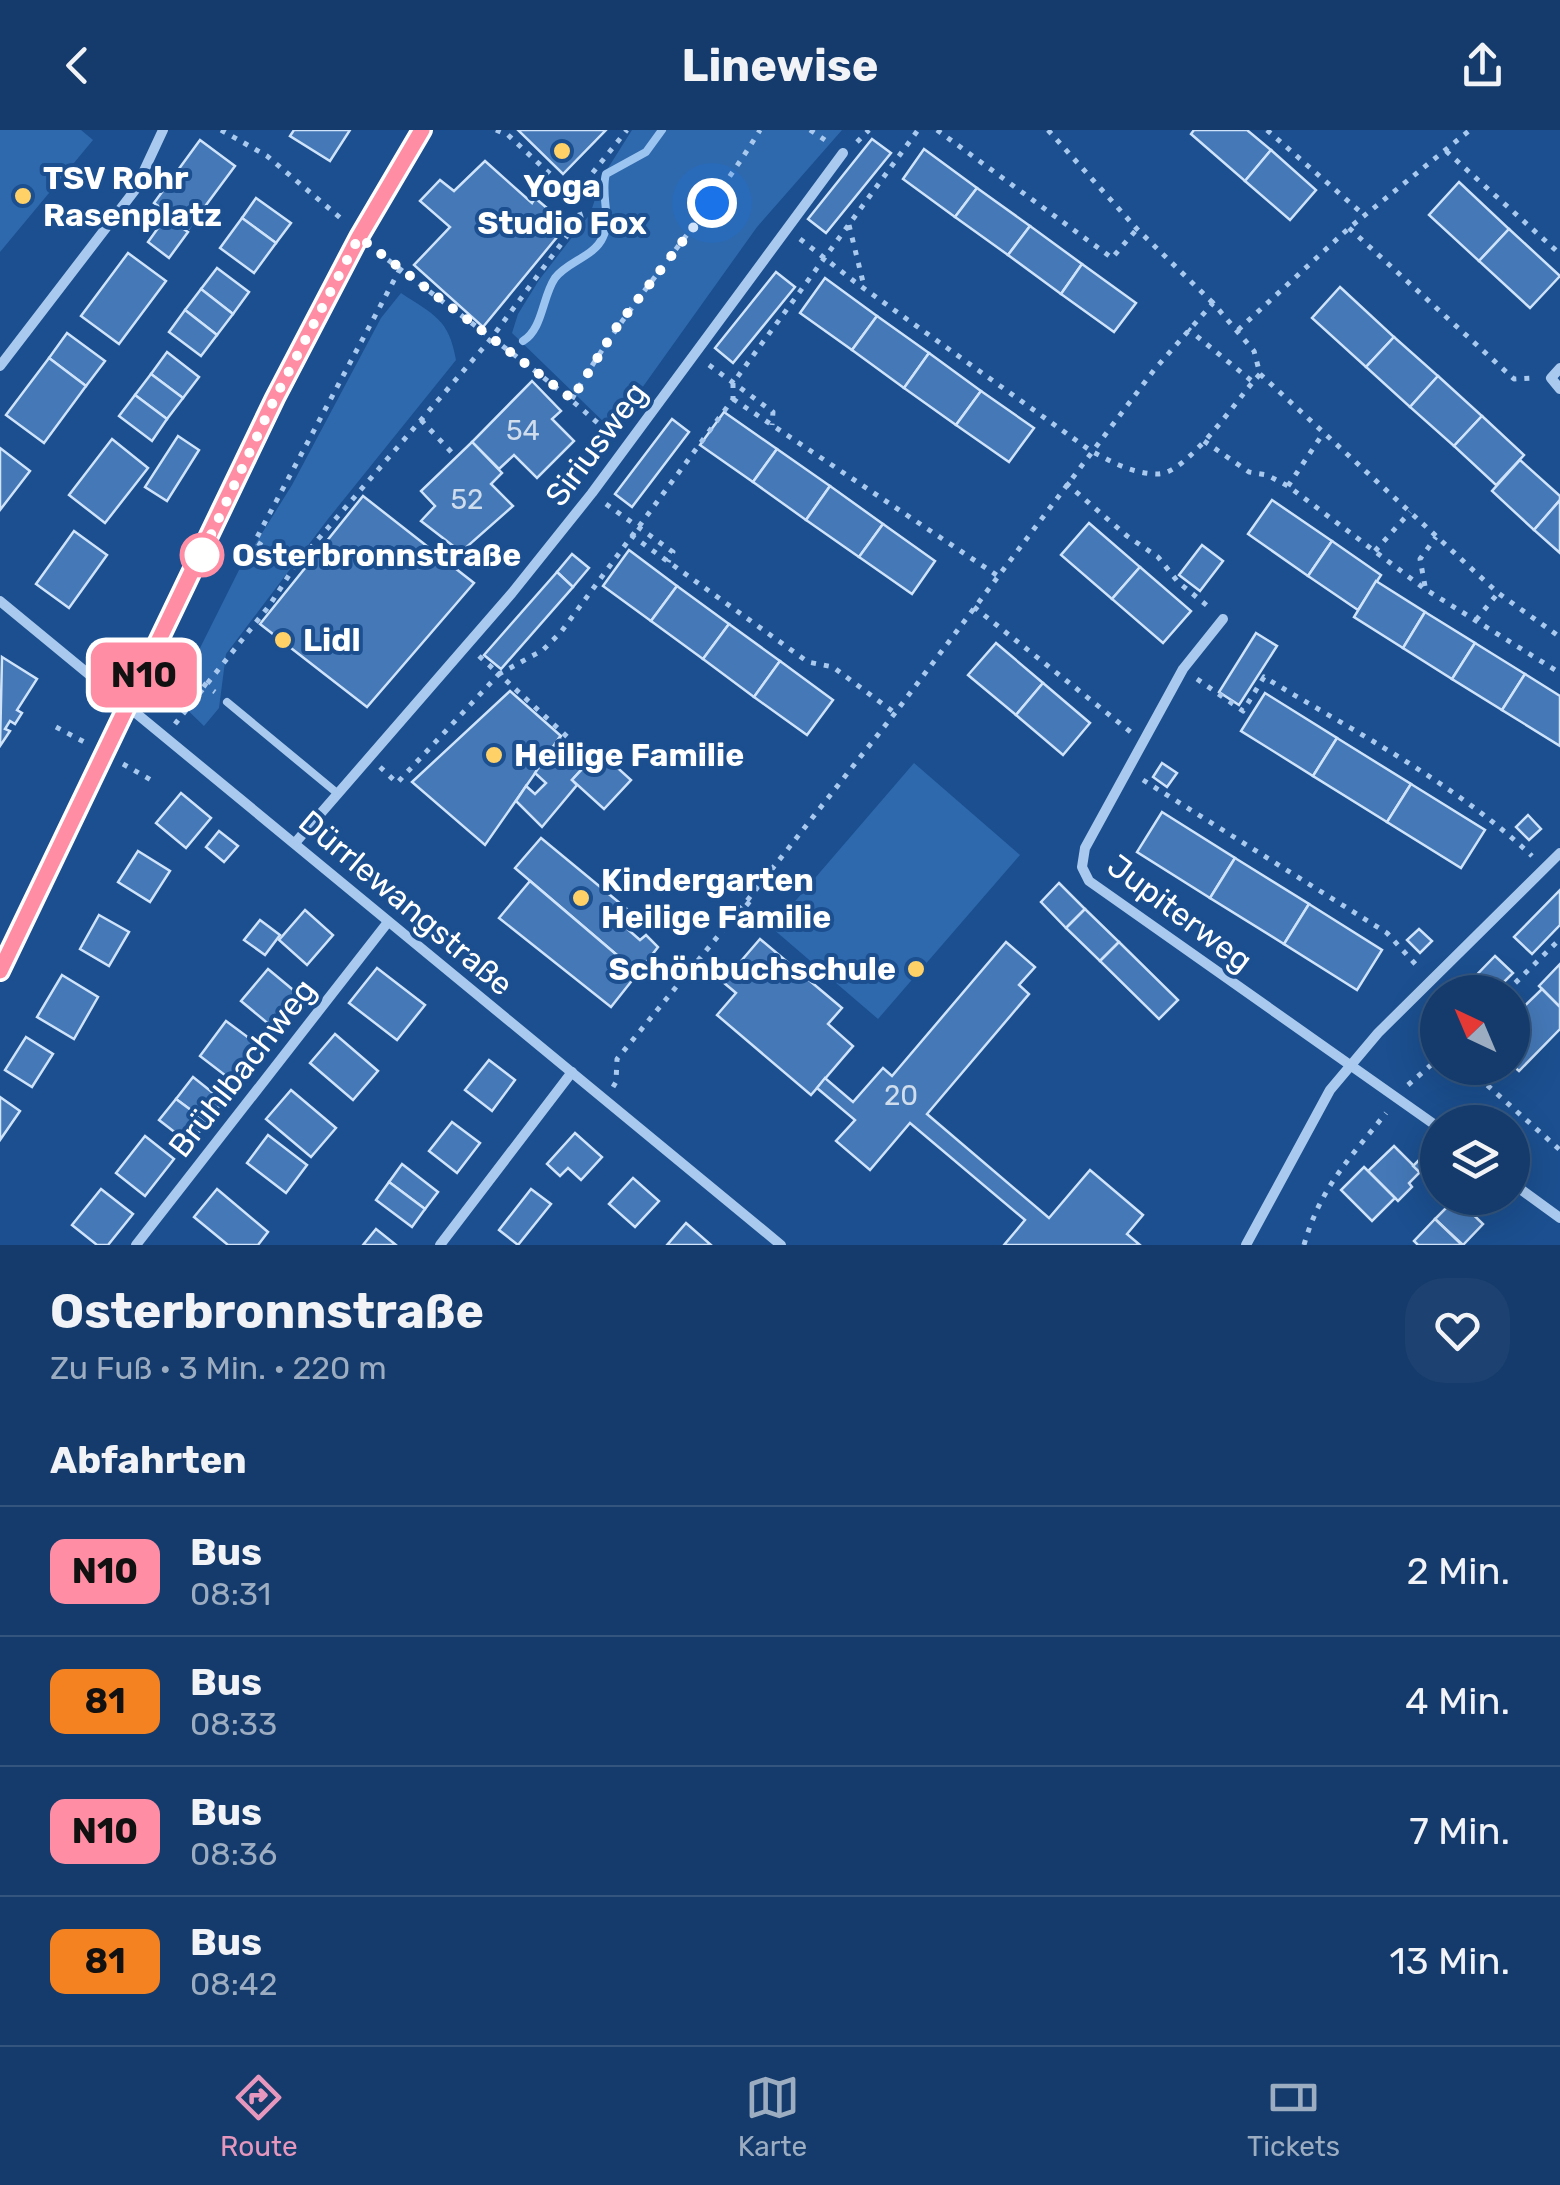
<!DOCTYPE html>
<html lang="de">
<head>
<meta charset="utf-8">
<style>
  :root { --surface:#143b6b; --page:#1d4271; --text:#f1f3f6; --muted:#9dadc1; --line:#33557e; --accent:#e797bd }
  body { margin:0; font-family:Rubik,sans-serif; background:var(--page); color:var(--text); height:100vh; display:flex; flex-direction:column; font-size:38px; white-space:nowrap }
  * { box-sizing:border-box; margin:0 }
  p { font-size:32px; color:var(--muted) }
  .icon { flex:none; width:55px; height:55px; fill:none; stroke:currentColor; stroke-width:2; stroke-linecap:round; stroke-linejoin:round }
  .map { position:relative; height:1115px; overflow:hidden }
  .side { display:flex; flex-direction:column; background:var(--surface); flex:1 }
  .side>* { flex:none }
  .badge { padding:0 20px; border-radius:15px; font-size:35px; line-height:65px }
  .needle { width:65px; rotate:316deg }
  .controls { position:absolute; left:1420px; top:845px; display:grid; gap:20px }
  .controls a { display:grid; place-items:center; width:110px; height:110px; border-radius:50%; background:var(--surface); box-shadow:0 10px 40px #0002,0 0 0 2px var(--line); font-size:50px }
  .you { position:absolute; width:50px; height:50px; margin:-25px; border:8px solid #fff; border-radius:50%; background:#1a73e8; box-shadow:0 0 0 15px #1a73e833 }
  .map>.badge { position:absolute; translate:-50% -50%; box-shadow:0 0 0 5px #fff }
  h2 { padding:0 50px; font-size:38px; line-height:90px }
  .round { display:grid; place-items:center; flex:none; width:105px; height:105px; border-radius:40px; background:var(--page) }
  .headline { display:flex; align-items:center; justify-content:space-between; height:170px; padding:0 50px }
  h1 { font-size:48px; font-weight:700; line-height:75px }
  ul { padding:0; list-style:none }
  li { display:flex; align-items:center; gap:30px; height:130px; padding:0 50px; border-top:2px solid var(--line) }
  li div { flex:1 }
  li b { display:block; font-size:38px }
  li em { font-style:normal }
  li .badge { min-width:110px; font-weight:700; text-align:center }
  header { display:flex; justify-content:space-between; align-items:center; height:130px; padding:0 50px; background:var(--surface); font-size:45px; font-weight:700 }
  .tabs { display:flex; justify-content:space-around; align-items:center; height:140px; border-top:2px solid var(--line); background:var(--surface); font-size:28px; color:var(--muted) }
  .tabs a { display:grid; justify-items:center; gap:5px }
  .tabs .on { color:var(--accent) }
  .map>svg:first-child { display:block }
  .green { fill:#2e69ad }
  .lines { fill:none; stroke-linecap:round; stroke-linejoin:round }
  .stream { stroke:#9cc4f0; stroke-width:8 }
  .building { fill:#4478b7; stroke:#cfe3fa; stroke-width:2.5 }
  .path { stroke:#a9c9ee; stroke-width:5; stroke-dasharray:5 8; stroke-linecap:butt }
  .lane { stroke:#a9c9ee; stroke-width:8 }
  .street { stroke:#a9c9ee; stroke-width:10 }
  .secondary { stroke:#d6e6fa; stroke-width:20 }
  .line-casing { stroke:#fff; stroke-width:22 }
  .line { stroke:#ff8ea5; stroke-width:15 }
  .walk { stroke:#fff; stroke-width:10; stroke-dasharray:0 18 }
  .poi-dot { fill:#ffd166; stroke:#1b4f8f; stroke-width:4 }
  .stop-dot { fill:#fff; stroke:#ff8ea5; stroke-width:5 }
  .labels { text-anchor:middle; dominant-baseline:central; stroke-width:8; stroke-linejoin:round; paint-order:stroke }
  .number-label { font-size:28px; fill:#d0dded }
  .poi-label { font-size:32px; font-weight:bold; fill:#fff; stroke:#1b4f8f; text-anchor:start }
  .street-label { font-size:32px; fill:#fff; stroke:#1b4f8f }
  .stop-label { font-size:32px; font-weight:bold; fill:#fff; stroke:#1b4f8f; text-anchor:start }
</style>
</head>
<body>
<header><svg class="icon" aria-label="back" viewBox="0 0 24 24"><path d="M15 5l-7 7 7 7"/></svg>Linewise<svg class="icon" aria-label="share" viewBox="0 0 24 24"><path d="M12 15V3M7 8l5-5 5 5M5 13v7h14v-7"/></svg></header>
<div class="map">
<svg width="1560" height="1115" viewBox="0 0 1560 1115">
  <rect width="100%" height="100%" fill="#1b4f8f"/>
  <g class="green">
    <polygon points="0,0 81,0 93,10 0,122"/>
    <polygon points="632,0 842,0 757,97 612,300 512,203 518,184 539,150 590,84 603,46"/>
    <path d="M401,163C434,185 449,189 456,230L328,389L226,524L219,578L204,596L175,568L239,440L292,355L381,188Z"/>
    <polygon points="914,633 1020,725 878,889 772,798"/>
  </g>
  <g class="lines">
    <path class="stream" d="M523,211C543,199 542,167 555,148C568,131 594,127 603,107C612,89 600,64 606,44L646,22L662,0"/>
  </g>
  <g class="building">
    <polygon points="294,0 350,0 330,31 290,6"/>
    <polygon points="518,0 606,0 563,44"/>
    <polygon points="1194,0 1247,0 1271,20 1245,51 1191,4"/>
    <polygon points="872,9 891,23 826,103 808,89"/>
    <polygon points="200,10 235,36 189,98 154,73"/>
    <polygon points="924,19 977,58 955,87 903,49"/>
    <polygon points="1271,20 1316,60 1290,90 1245,51"/>
    <polygon points="485,31 532,73 535,68 567,95 483,197 414,135 450,97 420,71 440,50 454,61"/>
    <polygon points="1459,52 1509,99 1479,131 1429,85"/>
    <polygon points="977,58 1030,96 1008,125 955,87"/>
    <polygon points="256,68 291,93 276,113 242,88"/>
    <polygon points="166,87 188,102 169,128 148,112"/>
    <polygon points="242,88 276,113 254,143 220,118"/>
    <polygon points="1030,96 1082,134 1061,164 1008,125"/>
    <polygon points="1509,99 1560,146 1530,178 1479,131"/>
    <polygon points="128,123 166,151 119,214 81,186"/>
    <polygon points="1082,134 1136,173 1114,202 1061,164"/>
    <polygon points="217,138 249,162 233,184 201,159"/>
    <polygon points="776,142 795,157 733,233 715,218"/>
    <polygon points="825,148 877,186 852,220 800,183"/>
    <polygon points="1340,157 1394,207 1366,237 1312,188"/>
    <polygon points="201,159 233,184 217,205 185,180"/>
    <polygon points="185,180 217,205 201,226 169,202"/>
    <polygon points="877,186 929,223 904,258 852,220"/>
    <polygon points="67,203 105,231 86,256 49,228"/>
    <polygon points="1394,207 1438,246 1410,277 1366,237"/>
    <polygon points="167,222 199,247 183,268 151,244"/>
    <polygon points="929,223 981,261 956,295 904,258"/>
    <polygon points="49,228 86,256 44,313 6,285"/>
    <polygon points="151,244 183,268 167,289 135,265"/>
    <polygon points="1438,246 1482,286 1454,316 1410,277"/>
    <polygon points="532,251 561,281 552,289 574,311 537,348 514,325 499,339 472,312"/>
    <polygon points="981,261 1034,298 1009,332 956,295"/>
    <polygon points="135,265 167,289 152,311 119,286"/>
    <polygon points="724,282 777,319 753,352 700,315"/>
    <polygon points="1482,286 1524,325 1496,355 1454,316"/>
    <polygon points="672,289 689,302 632,377 615,364"/>
    <polygon points="178,306 199,320 167,371 145,357"/>
    <polygon points="112,309 148,338 105,393 69,365"/>
    <polygon points="472,312 502,343 491,354 513,376 461,422 421,391 435,376 421,361"/>
    <polygon points="0,318 30,341 0,380"/>
    <polygon points="777,319 830,356 806,390 753,352"/>
    <polygon points="1520,330 1560,366 1560,370 1534,400 1492,361"/>
    <polygon points="830,356 883,394 859,427 806,390"/>
    <polygon points="363,366 474,453 367,577 260,494"/>
    <polygon points="1272,370 1332,411 1308,446 1248,404"/>
    <polygon points="1560,370 1560,423 1534,400"/>
    <polygon points="1089,393 1140,437 1112,469 1061,425"/>
    <polygon points="883,394 935,431 912,464 859,427"/>
    <polygon points="74,401 107,425 69,478 36,454"/>
    <polygon points="1332,411 1381,445 1358,480 1308,446"/>
    <polygon points="1202,415 1223,431 1200,461 1179,445"/>
    <polygon points="629,420 677,456 651,491 603,456"/>
    <polygon points="572,424 589,438 573,457 557,442"/>
    <polygon points="1140,437 1191,481 1163,513 1112,469"/>
    <polygon points="557,442 573,457 501,539 484,525"/>
    <polygon points="1376,451 1425,482 1403,518 1354,487"/>
    <polygon points="677,456 729,494 703,529 651,491"/>
    <polygon points="1425,482 1475,513 1452,549 1403,518"/>
    <polygon points="729,494 780,531 754,567 703,529"/>
    <polygon points="1256,503 1277,516 1239,575 1219,562"/>
    <polygon points="996,513 1043,553 1016,585 968,545"/>
    <polygon points="1475,513 1525,544 1502,580 1452,549"/>
    <polygon points="2,527 37,549 17,580 22,583 15,594 10,591 5,599 10,601 0,616"/>
    <polygon points="780,531 833,570 807,605 754,567"/>
    <polygon points="1525,544 1560,566 1560,616 1502,580"/>
    <polygon points="1043,553 1090,593 1063,625 1016,585"/>
    <polygon points="510,561 561,606 485,715 412,652"/>
    <polygon points="1265,563 1337,608 1313,646 1241,601"/>
    <polygon points="559,608 587,633 572,650 577,655 542,697 516,671 526,656 535,664 546,653 535,643"/>
    <polygon points="1337,608 1411,654 1387,692 1313,646"/>
    <polygon points="599,621 631,650 604,679 572,650"/>
    <polygon points="1162,633 1177,643 1167,657 1153,647"/>
    <polygon points="1411,654 1485,700 1461,738 1387,692"/>
    <polygon points="181,663 211,688 186,718 156,693"/>
    <polygon points="1162,682 1235,728 1210,768 1137,722"/>
    <polygon points="1528,685 1541,699 1529,710 1516,697"/>
    <polygon points="219,701 238,716 224,732 206,717"/>
    <polygon points="541,708 633,784 624,796 640,810 646,805 658,817 638,843 515,738"/>
    <polygon points="138,721 170,741 150,772 118,752"/>
    <polygon points="1235,728 1309,774 1284,814 1210,768"/>
    <polygon points="530,751 638,843 611,877 499,788"/>
    <polygon points="1059,753 1085,779 1066,798 1041,772"/>
    <polygon points="1560,760 1560,795 1532,824 1514,807"/>
    <polygon points="1309,774 1382,820 1357,860 1284,814"/>
    <polygon points="1085,779 1119,812 1100,831 1066,798"/>
    <polygon points="305,780 333,805 307,835 279,810"/>
    <polygon points="99,785 129,802 109,836 80,819"/>
    <polygon points="260,790 280,805 265,825 244,810"/>
    <polygon points="1419,799 1432,811 1420,823 1407,810"/>
    <polygon points="760,809 842,878 828,894 853,916 811,965 717,885 736,863 723,852"/>
    <polygon points="1006,812 1035,837 1019,855 1029,864 927,984 1049,1088 1090,1040 1143,1085 1127,1104 1140,1115 1004,1115 1025,1090 910,993 870,1040 836,1011 855,990 817,958 825,948 853,972 883,938 892,946"/>
    <polygon points="1119,812 1178,870 1159,889 1100,831"/>
    <polygon points="1495,826 1513,843 1494,862 1460,862"/>
    <polygon points="1560,834 1560,877 1539,856"/>
    <polygon points="377,838 425,875 397,910 349,873"/>
    <polygon points="268,839 304,869 277,901 241,871"/>
    <polygon points="62,845 98,867 74,909 37,887"/>
    <polygon points="1542,859 1560,877 1560,899 1519,941 1512,935 1512,888"/>
    <polygon points="226,891 257,914 230,949 200,926"/>
    <polygon points="335,904 378,941 353,970 310,933"/>
    <polygon points="26,907 53,924 32,957 5,940"/>
    <polygon points="489,930 515,950 492,981 465,960"/>
    <polygon points="193,947 223,971 207,992 176,969"/>
    <polygon points="291,960 336,998 311,1027 266,989"/>
    <polygon points="0,967 20,981 0,1010"/>
    <polygon points="176,969 207,992 190,1014 159,990"/>
    <polygon points="452,992 480,1013 457,1043 429,1021"/>
    <polygon points="575,1003 602,1027 581,1050 568,1038 560,1046 547,1034"/>
    <polygon points="268,1005 307,1035 286,1063 247,1033"/>
    <polygon points="145,1006 174,1029 145,1066 116,1043"/>
    <polygon points="1394,1016 1420,1042 1409,1053 1412,1057 1398,1071 1368,1041"/>
    <polygon points="1430,1019 1438,1027 1438,1060 1413,1036"/>
    <polygon points="402,1034 438,1062 425,1079 389,1052"/>
    <polygon points="1364,1037 1395,1068 1372,1091 1341,1060"/>
    <polygon points="633,1048 659,1071 635,1097 609,1074"/>
    <polygon points="389,1052 425,1079 412,1097 376,1070"/>
    <polygon points="101,1059 133,1084 108,1115 97,1115 72,1095"/>
    <polygon points="217,1059 268,1102 258,1115 228,1115 194,1087"/>
    <polygon points="531,1059 551,1074 518,1115 499,1100"/>
    <polygon points="1456,1068 1483,1094 1463,1115 1435,1089"/>
    <polygon points="1435,1089 1462,1115 1418,1115 1414,1111"/>
    <polygon points="686,1093 711,1115 667,1115"/>
    <polygon points="376,1099 396,1115 363,1115"/>
  </g>
  <g class="lines">
    <g class="path">
      <polyline points="221,0 267,26 344,91"/>
      <polyline points="496,0 508,5 574,66"/>
      <polyline points="810,0 828,12"/>
      <polyline points="937,0 1112,128 1137,99"/>
      <polyline points="1048,0 1137,99 1213,173"/>
      <polyline points="1267,0 1364,85"/>
      <polyline points="857,12 869,0"/>
      <polyline points="1446,21 1560,124"/>
      <polyline points="849,95 864,156"/>
      <polyline points="1349,98 1514,249 1533,248"/>
      <path d="M800,109L855,152L1091,321C1112,332 1133,344 1158,344C1186,344 1235,273 1253,252"/>
      <path d="M378,122C456,184 539,238 612,306"/>
      <polyline points="1238,200 1349,98 1470,0"/>
      <polyline points="709,235 773,282 772,295"/>
      <polyline points="1260,244 1498,463 1560,507"/>
      <path d="M572,269C626,173 703,94 760,0"/>
      <polyline points="733,269 998,446"/>
      <polyline points="421,290 456,327"/>
      <polyline points="1204,311 1249,342 1267,345 1288,356 1425,459 1560,543"/>
      <polyline points="1066,353 1127,406 1158,427 1178,452 1210,478"/>
      <polyline points="1288,356 1324,302"/>
      <polyline points="606,374 673,422 668,432"/>
      <polyline points="631,405 808,532 833,537 895,583"/>
      <polyline points="1375,421 1410,382"/>
      <polyline points="295,436 255,411 400,139"/>
      <polyline points="1425,456 1420,429 1436,407"/>
      <polyline points="974,477 1132,603"/>
      <polyline points="1476,490 1498,463"/>
      <polyline points="479,526 499,544 543,520 561,502 733,269 733,253 918,0"/>
      <polyline points="171,531 215,562"/>
      <path d="M1197,549L1243,581L1264,547C1355,602 1455,653 1532,726"/>
      <polyline points="175,594 269,476 295,436 490,210 581,87 574,66 627,0"/>
      <polyline points="56,597 88,614"/>
      <polyline points="123,634 151,650"/>
      <polyline points="380,637 397,653 499,544 587,625"/>
      <polyline points="1143,650 1387,803 1418,837"/>
      <polyline points="746,772 772,794"/>
      <polyline points="1506,862 1560,809"/>
      <polyline points="1468,938 1560,1020"/>
      <polyline points="1408,955 1438,929"/>
      <polyline points="613,957 616,952 617,929 746,772 895,583 1154,240 1213,173 1254,221 1260,244 1253,252 1188,199"/>
      <path d="M1304,1115C1320,1058 1350,1028 1386,983"/>
    </g>
    <polyline class="lane" points="227,572 337,663"/>
    <g class="street">
      <polyline points="0,236 135,60 163,0"/>
      <polyline points="1560,238 1551,248 1560,259"/>
      <polyline points="0,471 781,1115"/>
      <polyline points="1223,489 1183,539 1085,718 1082,737 1089,751 1438,997"/>
      <polyline points="295,713 512,463 592,363 843,23"/>
      <polyline points="1512,1053 1560,1088"/>
      <polyline points="136,1115 388,792"/>
      <polyline points="440,1115 572,942"/>
      <polyline points="1246,1115 1330,960 1378,903 1560,723"/>
    </g>
    <polyline class="secondary" points="0,841 275,269 359,107 422,0"/>
  </g>
  <g class="lines">
    <defs>
      <polyline id="line" points="0,841 275,268 359,107 422,0"/>
    </defs>
    <use href="#line" class="line-casing"/>
    <use href="#line" class="line"/>
    <polyline class="walk" points="202,425 195,439 275,268 359,107 572,269 616,198 712,73"/>
  </g>
  <g class="poi-dot">
    <circle cx="562" cy="21" r="10"/>
    <circle cx="23" cy="66" r="10"/>
    <circle cx="283" cy="510" r="10"/>
    <circle cx="494" cy="625" r="10"/>
    <circle cx="581" cy="768" r="10"/>
    <circle cx="916" cy="839" r="10"/>
  </g>
  <circle class="stop-dot" cx="202" cy="425" r="20"/>
  <g class="labels">
    <g class="number-label">
      <text x="523" y="300">54</text>
      <text x="467" y="369">52</text>
      <text x="901" y="965">20</text>
    </g>
    <g class="poi-label">
      <text x="43" y="48">TSV Rohr<tspan x="43" dy="37">Rasenplatz</tspan></text>
      <text x="562" y="56" text-anchor="middle">Yoga<tspan x="562" dy="37">Studio Fox</tspan></text>
      <text x="303" y="510">Lidl</text>
      <text x="514" y="625">Heilige Familie</text>
      <text x="601" y="750">Kindergarten<tspan x="601" dy="37">Heilige Familie</tspan></text>
      <text x="896" y="839" text-anchor="end">Schönbuchschule</text>
    </g>
    <g class="street-label">
      <text transform="translate(596 314) rotate(-53)">Siriusweg</text>
      <text transform="translate(406 773) rotate(40)">Dürrlewangstraße</text>
      <text transform="translate(1180 783) rotate(37)">Jupiterweg</text>
      <text transform="translate(242 938) rotate(-52)">Brühlbachweg</text>
    </g>
    <g class="stop-label">
      <text x="232" y="425">Osterbronnstraße</text>
    </g>
  </g>
</svg>
<div class="controls">
<a><svg class="needle" viewBox="-14 -14 28 28"><path d="M0-13l5 13h-10z" fill="#e53935"/><path d="M0 13l5-13h-10z" fill="#9dadc1"/></svg></a>
<a><svg class="icon" aria-label="layers" viewBox="0 0 24 24"><path d="M12 4l9 5-9 5-9-5zM3 14l9 5 9-5"/></svg></a>
</div>
<div class="you" style="left:712px;top:73px"></div>
<b class="badge" style="left:144px;top:545px;background:#ff8ea5;color:#111">N10</b>
</div>
<section class="side">
<div class="headline"><div><h1>Osterbronnstraße</h1><p>Zu Fuß · 3 Min. · 220 m</p></div><a class="round"><svg class="icon" aria-label="heart" viewBox="0 0 24 24"><path d="M12 20l-8-8c-3-5 5-10 8-4 3-6 11-1 8 4z"/></svg></a></div>
<h2>Abfahrten</h2>
<ul>
<li><span class="badge" style="background:#ff8ea5;color:#111">N10</span><div><b>Bus</b><p>08:31</p></div><em>2 Min.</em></li>
<li><span class="badge" style="background:#f58220;color:#111">81</span><div><b>Bus</b><p>08:33</p></div><em>4 Min.</em></li>
<li><span class="badge" style="background:#ff8ea5;color:#111">N10</span><div><b>Bus</b><p>08:36</p></div><em>7 Min.</em></li>
<li><span class="badge" style="background:#f58220;color:#111">81</span><div><b>Bus</b><p>08:42</p></div><em>13 Min.</em></li>
</ul>
</section>
<nav class="tabs">
<a class="on"><svg class="icon" aria-label="directions" viewBox="0 0 24 24"><path d="M12 3l9 9-9 9-9-9zM9 14v-3h6M13 9l2 2-2 2"/></svg>Route</a>
<a><svg class="icon" aria-label="map" viewBox="0 0 24 24"><path d="M3 6l6-2 6 2 6-2v14l-6 2-6-2-6 2zM9 4v14M15 6v14"/></svg>Karte</a>
<a><svg class="icon" aria-label="tickets" viewBox="0 0 24 24"><path d="M3 7h18v10H3zM15 7v10"/></svg>Tickets</a>
</nav>
</body>
</html>
